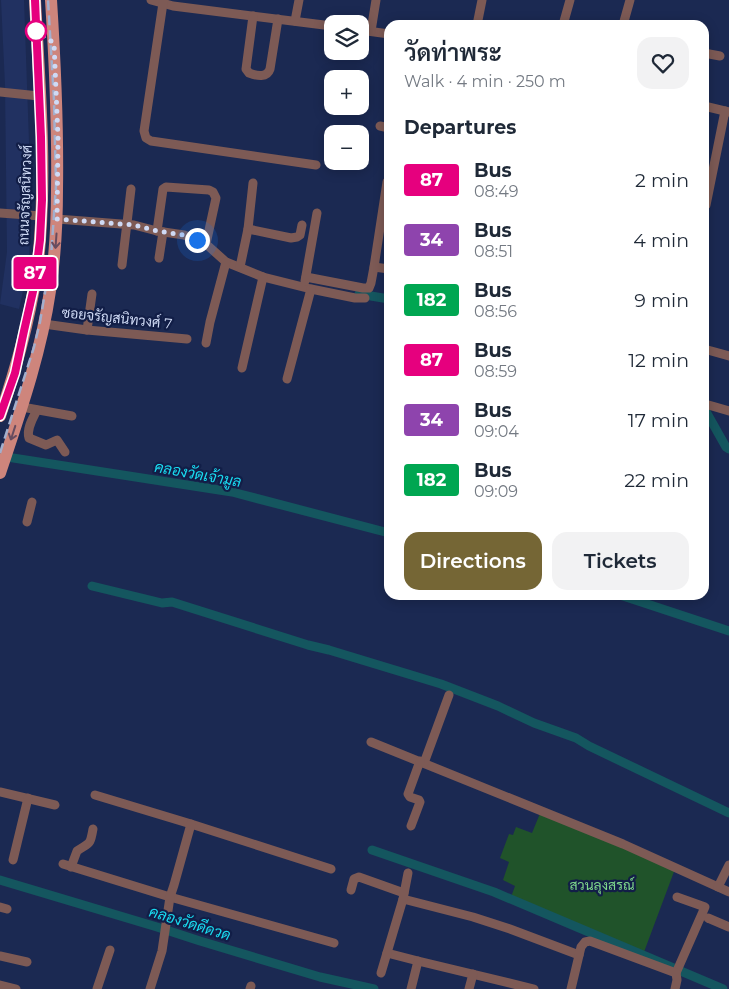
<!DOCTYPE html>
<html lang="en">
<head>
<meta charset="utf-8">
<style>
  :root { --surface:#fff; --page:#f2f2f3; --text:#1f2937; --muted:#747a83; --accent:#756635 }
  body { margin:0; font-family:Montserrat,Sarabun,sans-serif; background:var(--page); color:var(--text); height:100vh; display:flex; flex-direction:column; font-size:19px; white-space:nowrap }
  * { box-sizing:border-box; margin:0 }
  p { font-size:16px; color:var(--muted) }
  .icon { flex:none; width:28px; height:28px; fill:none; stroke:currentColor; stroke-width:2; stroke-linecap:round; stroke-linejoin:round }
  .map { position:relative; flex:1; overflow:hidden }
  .panel { position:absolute; left:384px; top:20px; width:325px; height:580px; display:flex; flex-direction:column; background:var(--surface); border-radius:15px; box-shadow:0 2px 12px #0003 }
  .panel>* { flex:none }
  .badge { padding:0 10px; border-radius:4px; font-size:18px; line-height:32px }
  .tools { position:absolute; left:324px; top:15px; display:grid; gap:10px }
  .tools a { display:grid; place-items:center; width:45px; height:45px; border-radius:10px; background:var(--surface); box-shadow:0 2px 12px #0003; font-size:25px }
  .you { position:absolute; width:25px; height:25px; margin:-12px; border:4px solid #fff; border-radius:50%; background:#1a73e8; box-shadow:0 0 0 8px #1a73e833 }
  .map>.badge { position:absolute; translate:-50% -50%; box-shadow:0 0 0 2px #fff }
  h2 { padding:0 20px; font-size:19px; line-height:45px }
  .round { display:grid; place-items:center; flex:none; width:52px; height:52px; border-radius:15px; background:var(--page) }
  .overview { display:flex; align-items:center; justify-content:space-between; height:85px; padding:0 20px }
  h1 { font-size:24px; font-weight:600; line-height:38px }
  .cta { display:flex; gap:10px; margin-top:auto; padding:10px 20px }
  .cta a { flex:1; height:58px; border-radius:15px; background:var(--accent); color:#fff; font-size:20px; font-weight:600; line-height:58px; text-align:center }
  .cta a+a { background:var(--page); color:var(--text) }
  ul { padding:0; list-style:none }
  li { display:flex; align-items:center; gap:15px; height:60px; padding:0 20px }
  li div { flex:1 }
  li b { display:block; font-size:19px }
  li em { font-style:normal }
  li .badge { min-width:55px; font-weight:700; text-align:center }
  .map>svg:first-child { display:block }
  .built { fill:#213161 }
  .green { fill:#20532a }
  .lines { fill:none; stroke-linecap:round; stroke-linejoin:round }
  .canal { stroke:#14565f; stroke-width:9 }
  .minor { stroke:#7d5a55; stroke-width:9 }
  .primary { stroke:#ce857c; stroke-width:12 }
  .rail { stroke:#a3afcd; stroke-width:2.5; stroke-dasharray:10 5; stroke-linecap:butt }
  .oneway { stroke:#674c5f }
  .line-casing { stroke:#fff; stroke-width:11 }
  .line { stroke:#e6007e; stroke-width:8 }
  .walk { stroke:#cfdaf5; stroke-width:5; stroke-dasharray:0 9 }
  .stop-dot { fill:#fff; stroke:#e6007e; stroke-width:2.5 }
  .labels { text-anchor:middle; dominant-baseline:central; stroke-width:4.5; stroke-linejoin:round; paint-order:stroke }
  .street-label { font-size:14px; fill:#cfdaf5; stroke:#121e47 }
  .park-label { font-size:14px; fill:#7fd88b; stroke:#121e47 }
  .water-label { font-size:15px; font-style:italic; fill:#19dbf0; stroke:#121e47 }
</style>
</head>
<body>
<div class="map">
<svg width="729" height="989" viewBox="0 0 729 989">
  <rect width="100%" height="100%" fill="#1b2952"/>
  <polygon class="built" points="1,0 24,0 31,199 29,264 19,309 0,304 7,252 5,85"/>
  <polygon class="green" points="541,811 675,869 644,952 511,897 515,886 503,880 509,862 500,858 509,834 513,835 516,827 532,833"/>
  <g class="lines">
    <g class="canal">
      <polyline points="359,294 389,299"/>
      <polyline points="704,408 726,447 729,449"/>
      <polyline points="0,456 232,492 389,533"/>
      <polyline points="92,586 162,603 172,602 308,645 329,650 441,684 498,706 534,723 576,738 589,746 729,813"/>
      <polyline points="620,595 729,631"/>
      <polyline points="372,850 494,892 723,989"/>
      <polyline points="0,880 157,927 200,941 320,977 374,989"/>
    </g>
    <g class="minor">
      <polyline points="151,0 173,6 332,26"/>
      <polyline points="163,3 144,131 146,138 151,141 158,142 316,165"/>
      <path d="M253,16L246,69L249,73C257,76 267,78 270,69L278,19"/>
      <polyline points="295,21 299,0"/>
      <polyline points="477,25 482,0"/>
      <polyline points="563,25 570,0"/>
      <polyline points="623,25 630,0"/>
      <polyline points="360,30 389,34"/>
      <polyline points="371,31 376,0"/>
      <polyline points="704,53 720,56"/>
      <polyline points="0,92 39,96"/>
      <polyline points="704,106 729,112"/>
      <polyline points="380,126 389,128"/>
      <polyline points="706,205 725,111"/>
      <polyline points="0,213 41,216"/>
      <polyline points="57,219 134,225 157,231 184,235 206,244 226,262 263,277 311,289 355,298 365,298"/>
      <polyline points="248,229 291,238 297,237 300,235 302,225"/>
      <polyline points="157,231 163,189 166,187 209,190 213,192 216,198 206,244"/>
      <polyline points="159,258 163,232"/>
      <polyline points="122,265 131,189"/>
      <polyline points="240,267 248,229 253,183"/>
      <polyline points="374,267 389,269"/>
      <polyline points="306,277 363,288 369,288 371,283 374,267 387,182"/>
      <polyline points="305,281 317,213"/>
      <polyline points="44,324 87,330 187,339"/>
      <polyline points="87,330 92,294"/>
      <polyline points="206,343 210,322 226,262"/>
      <polyline points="704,349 729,356"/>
      <polyline points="242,368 263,277"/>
      <polyline points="287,379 311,289"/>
      <polyline points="705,404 729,411"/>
      <polyline points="22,407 72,416"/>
      <path d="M37,410C33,418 26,429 29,438L46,445L57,440L65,452"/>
      <polyline points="27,522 32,502"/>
      <polyline points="371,742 623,844 729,892"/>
      <polyline points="424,763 449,695"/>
      <polyline points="0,792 55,805"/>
      <polyline points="95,795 191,824 331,869"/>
      <polyline points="411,826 420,802 419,800 410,797 408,794 420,761"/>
      <polyline points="13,860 28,798"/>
      <polyline points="63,864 170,897 334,943"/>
      <path d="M71,867L77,851C90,842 90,846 93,829"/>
      <polyline points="718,887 729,865"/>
      <polyline points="351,890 354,879 359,877 404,893"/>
      <polyline points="403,899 473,917 510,929 579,955"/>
      <polyline points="0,907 7,909"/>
      <polyline points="708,918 729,927"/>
      <polyline points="387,953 418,961 534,989"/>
      <polyline points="0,956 27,962"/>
      <polyline points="381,973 403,899 408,873"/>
      <polyline points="676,973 705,907 677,897"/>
      <polyline points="0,985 16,989"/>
      <polyline points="97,989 110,950"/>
      <polyline points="150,989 162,951 170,897 174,885 191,824"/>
      <polyline points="250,989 251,986"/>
      <polyline points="411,989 418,961"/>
      <polyline points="469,989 473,974"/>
      <polyline points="571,989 581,947 585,942 590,941 676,973 677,980 675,989"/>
    </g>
    <g class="primary">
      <path d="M0,416C19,360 36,298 40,239C46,159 39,79 35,0"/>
      <path d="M0,473C20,413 41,353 50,291C55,257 57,223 57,189C58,126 55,63 51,0"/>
    </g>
    <polyline class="rail" points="0,453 34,347 40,322 51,257 56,186 54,100 48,0"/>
  </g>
  <defs><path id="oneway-shaft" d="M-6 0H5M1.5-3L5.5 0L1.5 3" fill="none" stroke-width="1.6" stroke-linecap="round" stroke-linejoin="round" transform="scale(1.25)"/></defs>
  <g class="oneway">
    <use href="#oneway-shaft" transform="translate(56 241) rotate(94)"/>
    <use href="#oneway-shaft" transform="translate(13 433) rotate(108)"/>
  </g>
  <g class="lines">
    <defs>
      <polyline id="line" points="0,416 15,373 24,331 34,287 40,240 42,200 41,137 35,0"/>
    </defs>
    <use href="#line" class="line-casing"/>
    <use href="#line" class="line"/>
    <polyline class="walk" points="36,31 54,43 58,138 57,219 134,225 157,231 184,235 197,240"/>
  </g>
  <circle class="stop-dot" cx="36" cy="31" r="10"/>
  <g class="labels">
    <g class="street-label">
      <text transform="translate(25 195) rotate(-88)">ถนนจรัญสนิทวงศ์</text>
      <text transform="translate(117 318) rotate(6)">ซอยจรัญสนิทวงศ์ 7</text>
    </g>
    <g class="park-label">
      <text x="602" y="885">สวนลุงสรณ์</text>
    </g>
    <g class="water-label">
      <text transform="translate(198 474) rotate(10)">คลองวัดเจ้ามูล</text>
      <text transform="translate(190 923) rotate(17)">คลองวัดดีดวด</text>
    </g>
  </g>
</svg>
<div class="tools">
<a><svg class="icon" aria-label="layers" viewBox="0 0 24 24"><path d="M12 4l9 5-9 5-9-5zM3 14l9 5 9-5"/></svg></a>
<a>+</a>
<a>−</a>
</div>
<div class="you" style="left:197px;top:240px"></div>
<b class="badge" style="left:35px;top:273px;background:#e6007e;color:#fff">87</b>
<section class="panel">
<div class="overview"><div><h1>วัดท่าพระ</h1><p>Walk · 4 min · 250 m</p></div><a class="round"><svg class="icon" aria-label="heart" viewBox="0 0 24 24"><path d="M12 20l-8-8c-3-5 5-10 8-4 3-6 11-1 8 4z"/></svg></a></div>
<h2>Departures</h2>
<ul>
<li><span class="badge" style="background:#e6007e;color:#fff">87</span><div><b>Bus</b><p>08:49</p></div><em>2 min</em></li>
<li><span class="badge" style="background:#8e44ad;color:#fff">34</span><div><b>Bus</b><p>08:51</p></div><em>4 min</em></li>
<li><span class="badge" style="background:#00a651;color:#fff">182</span><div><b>Bus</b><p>08:56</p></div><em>9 min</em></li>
<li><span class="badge" style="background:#e6007e;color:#fff">87</span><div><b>Bus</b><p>08:59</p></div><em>12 min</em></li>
<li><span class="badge" style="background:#8e44ad;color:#fff">34</span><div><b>Bus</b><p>09:04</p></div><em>17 min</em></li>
<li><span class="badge" style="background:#00a651;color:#fff">182</span><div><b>Bus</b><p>09:09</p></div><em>22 min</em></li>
</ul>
<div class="cta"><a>Directions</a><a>Tickets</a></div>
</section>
</div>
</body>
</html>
